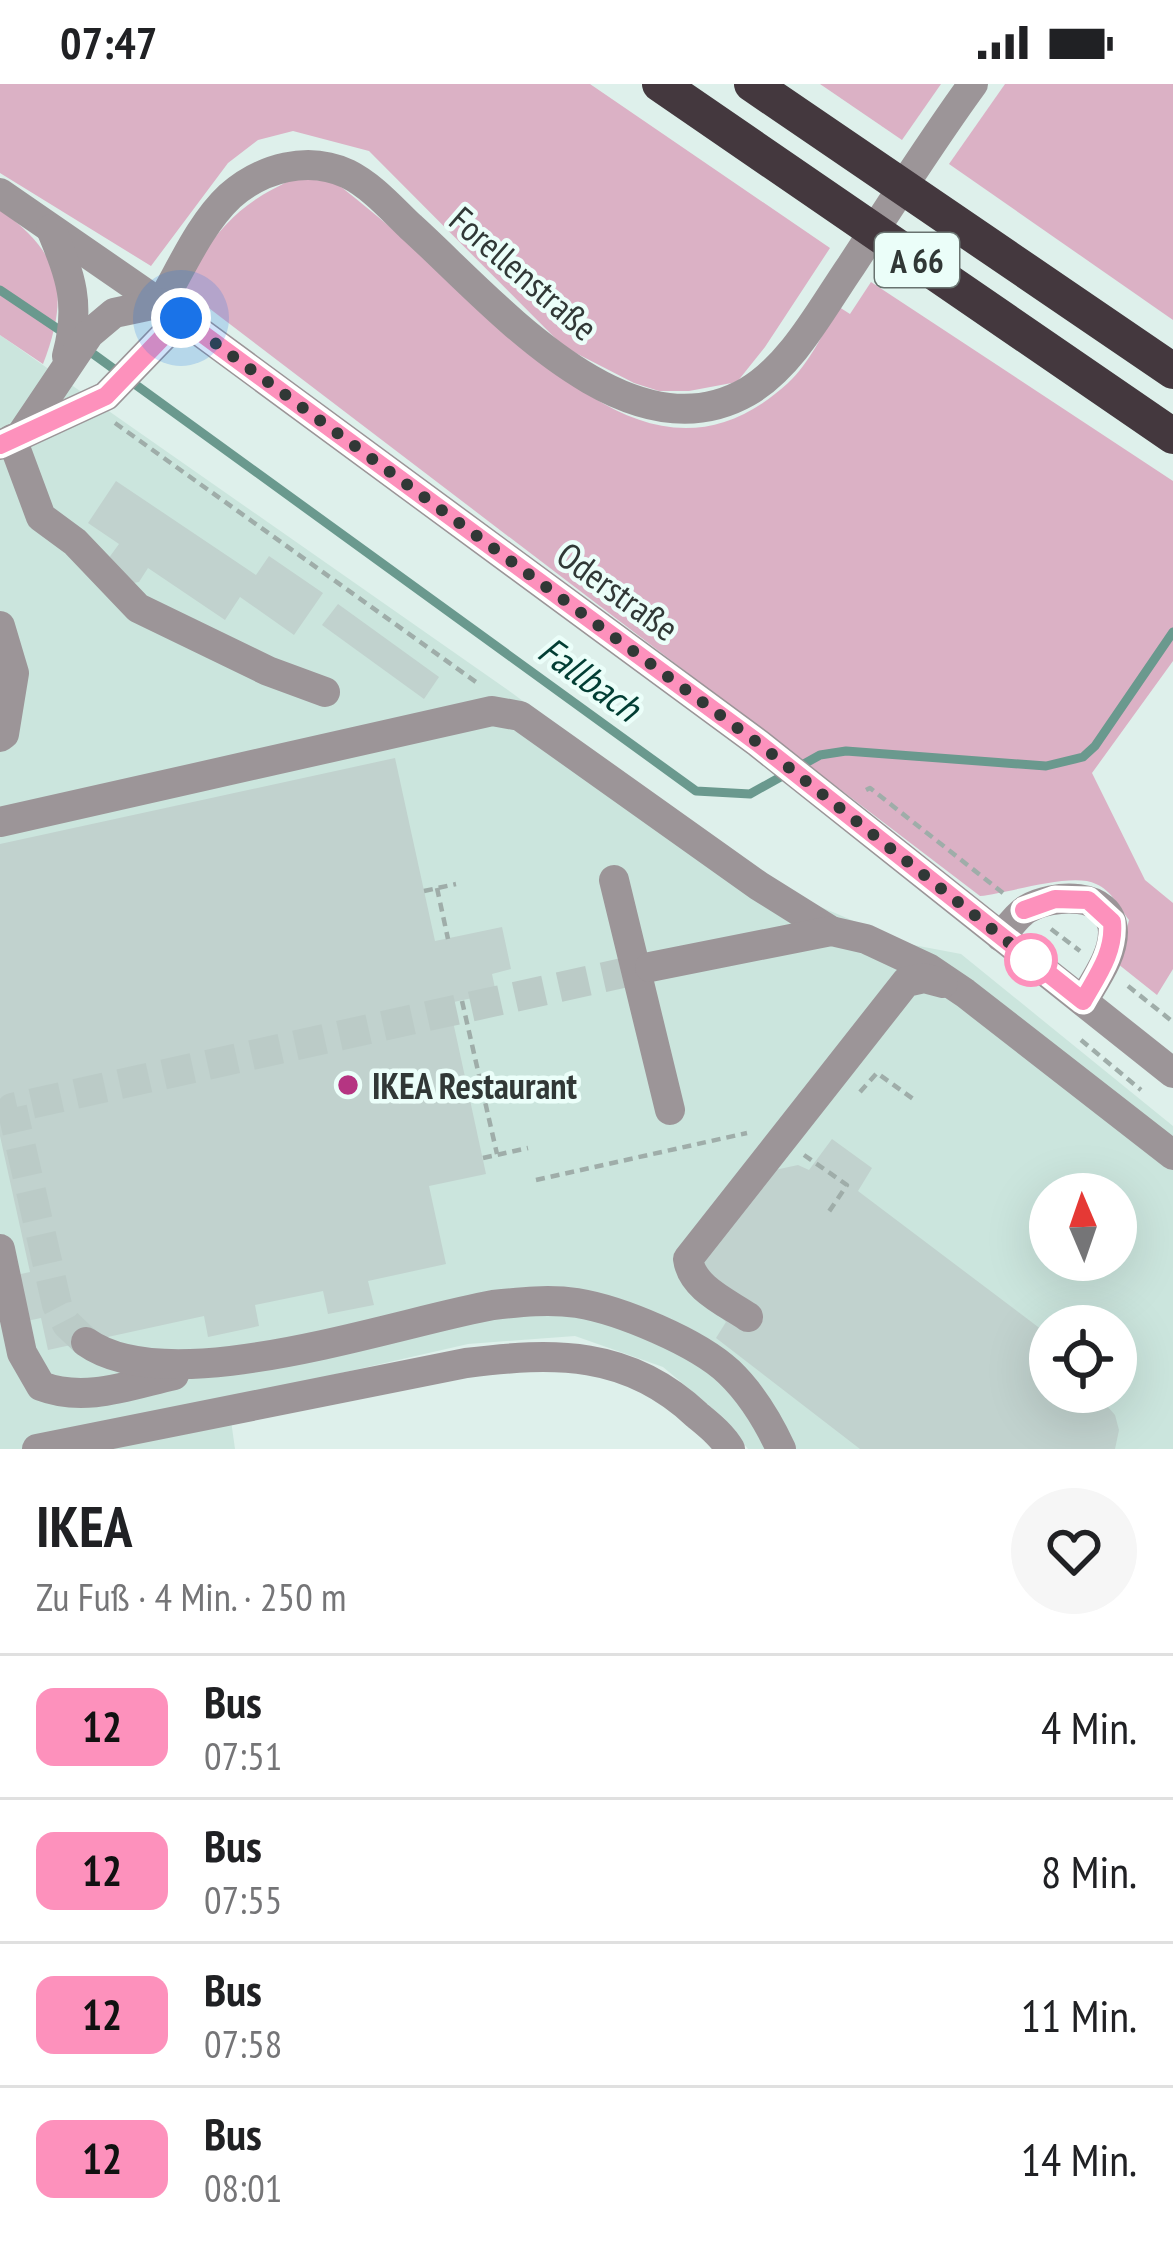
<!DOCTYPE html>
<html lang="de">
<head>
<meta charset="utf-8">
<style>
  :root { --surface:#fff; --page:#f6f6f6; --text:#202124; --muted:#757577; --line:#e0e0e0 }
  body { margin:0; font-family:"PT Sans Narrow",sans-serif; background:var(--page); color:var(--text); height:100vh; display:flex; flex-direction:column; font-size:45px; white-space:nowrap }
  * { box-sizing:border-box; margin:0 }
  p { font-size:39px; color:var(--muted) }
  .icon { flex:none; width:66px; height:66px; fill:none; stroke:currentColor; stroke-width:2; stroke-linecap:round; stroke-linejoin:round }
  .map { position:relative; height:1365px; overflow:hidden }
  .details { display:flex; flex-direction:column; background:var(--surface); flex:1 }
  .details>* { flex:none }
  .badge { padding:0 24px; border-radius:18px; font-size:42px; line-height:78px }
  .needle { width:78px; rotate:358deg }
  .controls { position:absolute; left:1029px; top:1089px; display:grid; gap:24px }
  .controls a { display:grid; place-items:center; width:108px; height:108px; border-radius:50%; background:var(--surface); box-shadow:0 12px 48px #0002; font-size:60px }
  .you { position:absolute; width:60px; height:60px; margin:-30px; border:9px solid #fff; border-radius:50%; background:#1a73e8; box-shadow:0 0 0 18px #1a73e833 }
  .map>.badge { position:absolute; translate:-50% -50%; box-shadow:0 0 0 6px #fff }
  .round { display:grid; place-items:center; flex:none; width:126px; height:126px; border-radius:63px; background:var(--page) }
  .overview { display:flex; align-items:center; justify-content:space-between; height:204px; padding:0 36px }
  h1 { font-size:57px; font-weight:600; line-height:90px }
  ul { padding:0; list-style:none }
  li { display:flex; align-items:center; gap:36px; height:144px; padding:0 36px; border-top:3px solid var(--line) }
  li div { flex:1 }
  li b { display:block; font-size:45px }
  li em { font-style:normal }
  li .badge { min-width:132px; font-weight:700; text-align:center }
  .status { display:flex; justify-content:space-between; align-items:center; height:84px; padding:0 60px; background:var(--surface); direction:ltr }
  .status svg { height:33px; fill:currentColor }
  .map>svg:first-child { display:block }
  .built { fill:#cbe5dd; fill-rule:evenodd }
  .green { fill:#dbb1c5 }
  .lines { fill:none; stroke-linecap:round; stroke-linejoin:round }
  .stream { stroke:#6a998e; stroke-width:9 }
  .building { fill:#c1d2ce }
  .minor-tunnel { stroke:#bbcbc7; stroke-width:30; stroke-dasharray:30 15; stroke-linecap:butt }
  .path { stroke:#9fada9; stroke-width:4.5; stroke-dasharray:9 6; stroke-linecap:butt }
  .minor { stroke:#9c9598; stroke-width:30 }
  .highway { stroke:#44383e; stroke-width:36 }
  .line-casing { stroke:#fff; stroke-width:27 }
  .line { stroke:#fd91bc; stroke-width:18 }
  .walk { stroke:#313836; stroke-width:12; stroke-dasharray:0 21.6 }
  .stop-dot { fill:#fff; stroke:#fd91bc; stroke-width:6 }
  .poi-dot { fill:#b53582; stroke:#ebfef9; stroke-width:4.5 }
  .labels { text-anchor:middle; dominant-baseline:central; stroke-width:9; stroke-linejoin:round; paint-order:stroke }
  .shield { fill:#ebfef9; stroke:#697370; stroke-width:3 }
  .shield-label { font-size:33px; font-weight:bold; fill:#313836 }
  .street-label { font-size:36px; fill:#313836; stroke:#ebfef9 }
  .poi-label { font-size:36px; font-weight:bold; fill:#313836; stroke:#ebfef9; text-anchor:start }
  .water-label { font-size:39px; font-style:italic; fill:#013d33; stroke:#ebfef9 }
</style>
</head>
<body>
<div class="status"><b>07:47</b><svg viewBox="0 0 49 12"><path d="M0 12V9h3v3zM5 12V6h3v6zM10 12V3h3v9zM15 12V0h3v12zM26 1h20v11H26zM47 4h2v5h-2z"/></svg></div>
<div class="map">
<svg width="1173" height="1365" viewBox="0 0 1173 1365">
  <rect width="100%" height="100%" fill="#def0eb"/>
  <path class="built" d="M0,251L512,609L776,804L908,860L961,870L1173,1042V1365H748L724,1334L663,1283L575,1252L468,1260L228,1315L235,1365H0ZM1050,1110H1116V1176H1050ZM1050,1242H1116V1308H1050Z"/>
  <g class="green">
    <polygon points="0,0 590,0 830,164 765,263 737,298 689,307 659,307 634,299 564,263 369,67 293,47 258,56 228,79 151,182 0,89"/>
    <polygon points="820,0 941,0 902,56"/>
    <polygon points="1005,0 1173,0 1173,236 949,80"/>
    <path d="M296,94L335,98C385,137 433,180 481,223C569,301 672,405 788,299C809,280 824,247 839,223L850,230L871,198L1173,397V577L1092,689L1145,796L1173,819V885L1157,911L1118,880L1129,836C1120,824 1111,806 1096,800C1072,788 1010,809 980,812L180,202C219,147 232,122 296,94Z"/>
    <path d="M0,126C62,169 70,210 43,280L0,251Z"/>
  </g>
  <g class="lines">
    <g class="stream">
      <polyline points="0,206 67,251"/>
      <polyline points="85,264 696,707 750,710 820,671 846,667 1046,682 1083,673 1095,662 1173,548"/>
    </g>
  </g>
  <g class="building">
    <polygon points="116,397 256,491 269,472 323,509 294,551 240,513 225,536 148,484 139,498 128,500 108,475 119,460 88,439"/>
    <polygon points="338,520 439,593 424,615 322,541"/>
    <polygon points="395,674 435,857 502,843 511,885 492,890 496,909 449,919 486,1090 429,1102 446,1180 368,1197 374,1221 328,1230 323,1207 255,1221 259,1242 208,1253 204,1232 48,1266 41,1234 22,1238 12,1192 30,1188 0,1052 0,760"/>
    <polygon points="832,1055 872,1084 858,1107 1050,1252 1050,1308 1106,1308 1100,1314 1115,1331 1119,1346 1115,1365 860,1365 716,1254 726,1238 705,1218 701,1175 770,1087 798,1081 809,1086"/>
  </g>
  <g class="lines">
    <polyline class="minor-tunnel" points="86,1258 67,1240 57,1221 12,1024 650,883"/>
    <g class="path">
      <polyline points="115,339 476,598"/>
      <polyline points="866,706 870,704 1003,809"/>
      <polyline points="437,804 448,855"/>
      <polyline points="424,807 456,800"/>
      <polyline points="1051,845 1080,867"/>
      <polyline points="1128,902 1173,938"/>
      <polyline points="462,917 497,1070"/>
      <polyline points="1081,956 1141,1006"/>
      <polyline points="860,1008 877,989 916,1017"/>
      <polyline points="804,1071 847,1101 828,1129"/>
      <polyline points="483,1074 528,1064"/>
      <polyline points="536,1096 747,1049"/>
    </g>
    <g class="minor">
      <polyline points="0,109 181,234 758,659 1173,989"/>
      <path d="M51,145C71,193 81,220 67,272"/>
      <path d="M161,219C181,185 200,140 230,112C262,84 308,71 348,90C372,102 392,125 411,143C492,216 626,377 747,308C792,282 822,224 851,182C891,121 930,59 973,0"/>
      <polyline points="21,351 89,250 114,229 161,219"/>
      <polyline points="12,355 41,433 75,458 138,524 268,587 325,608"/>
      <polyline points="0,361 106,312 181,234"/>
      <polyline points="0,542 14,589 4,650 0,653"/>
      <polyline points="0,738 492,627 520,632 759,802 831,847"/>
      <polyline points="614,796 670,1026"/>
      <path d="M1001,853C1008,844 1017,831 1027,825C1052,810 1112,806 1113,848C1113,872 1095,896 1083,917"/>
      <polyline points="650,883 831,847 866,855 928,884 965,909 1173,1071"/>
      <path d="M0,1165L22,1269L41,1302C85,1319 130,1301 174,1291"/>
      <path d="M748,1233C726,1218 692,1204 688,1175L906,898L924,894L943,899"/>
      <path d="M86,1258C170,1318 393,1239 493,1221C521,1218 549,1215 577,1219C620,1226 697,1258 729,1288C752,1310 768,1337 781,1365"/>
      <path d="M37,1365L466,1279C554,1268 628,1266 697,1331C709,1341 722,1351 730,1365"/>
    </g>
    <g class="highway">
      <polyline points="660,0 1173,352"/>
      <polyline points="752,0 1173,287"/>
    </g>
  </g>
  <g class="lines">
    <defs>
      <path id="line" d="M0,361L106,312L181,234L758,659L1083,917C1097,892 1115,868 1112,838L1088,816L1055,815L1024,826"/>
    </defs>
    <use href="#line" class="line-casing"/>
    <use href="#line" class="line"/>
    <polyline class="walk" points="181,234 758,659 1031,876"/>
  </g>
  <circle class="stop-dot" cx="1031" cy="876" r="24"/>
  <circle class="poi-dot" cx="348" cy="1001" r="12"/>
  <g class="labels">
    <rect class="shield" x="875" y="149" width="84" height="54" rx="9"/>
    <g class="shield-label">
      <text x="917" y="176">A 66</text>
    </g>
    <g class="street-label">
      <text transform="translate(524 189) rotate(41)">Forellenstraße</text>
      <text transform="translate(618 507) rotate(36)">Oderstraße</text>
    </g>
    <g class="poi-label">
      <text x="372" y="1001">IKEA Restaurant</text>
    </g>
    <g class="water-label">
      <text transform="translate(590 594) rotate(36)">Fallbach</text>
    </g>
  </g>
</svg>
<div class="controls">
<a><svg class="needle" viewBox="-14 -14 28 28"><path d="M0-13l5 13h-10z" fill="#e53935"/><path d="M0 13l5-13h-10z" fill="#757577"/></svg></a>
<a><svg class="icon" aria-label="locate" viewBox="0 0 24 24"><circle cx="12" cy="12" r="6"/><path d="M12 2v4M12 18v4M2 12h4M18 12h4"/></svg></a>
</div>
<div class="you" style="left:181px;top:234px"></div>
</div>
<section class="details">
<div class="overview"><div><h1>IKEA</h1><p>Zu Fuß · 4 Min. · 250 m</p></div><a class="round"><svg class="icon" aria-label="heart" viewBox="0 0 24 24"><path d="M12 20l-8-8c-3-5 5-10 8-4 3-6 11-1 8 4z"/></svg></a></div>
<ul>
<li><span class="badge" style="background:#fd91bc;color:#111">12</span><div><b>Bus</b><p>07:51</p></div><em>4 Min.</em></li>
<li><span class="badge" style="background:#fd91bc;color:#111">12</span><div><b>Bus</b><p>07:55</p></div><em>8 Min.</em></li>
<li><span class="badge" style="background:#fd91bc;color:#111">12</span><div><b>Bus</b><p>07:58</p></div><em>11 Min.</em></li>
<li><span class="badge" style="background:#fd91bc;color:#111">12</span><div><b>Bus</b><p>08:01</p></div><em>14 Min.</em></li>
</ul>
</section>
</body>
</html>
